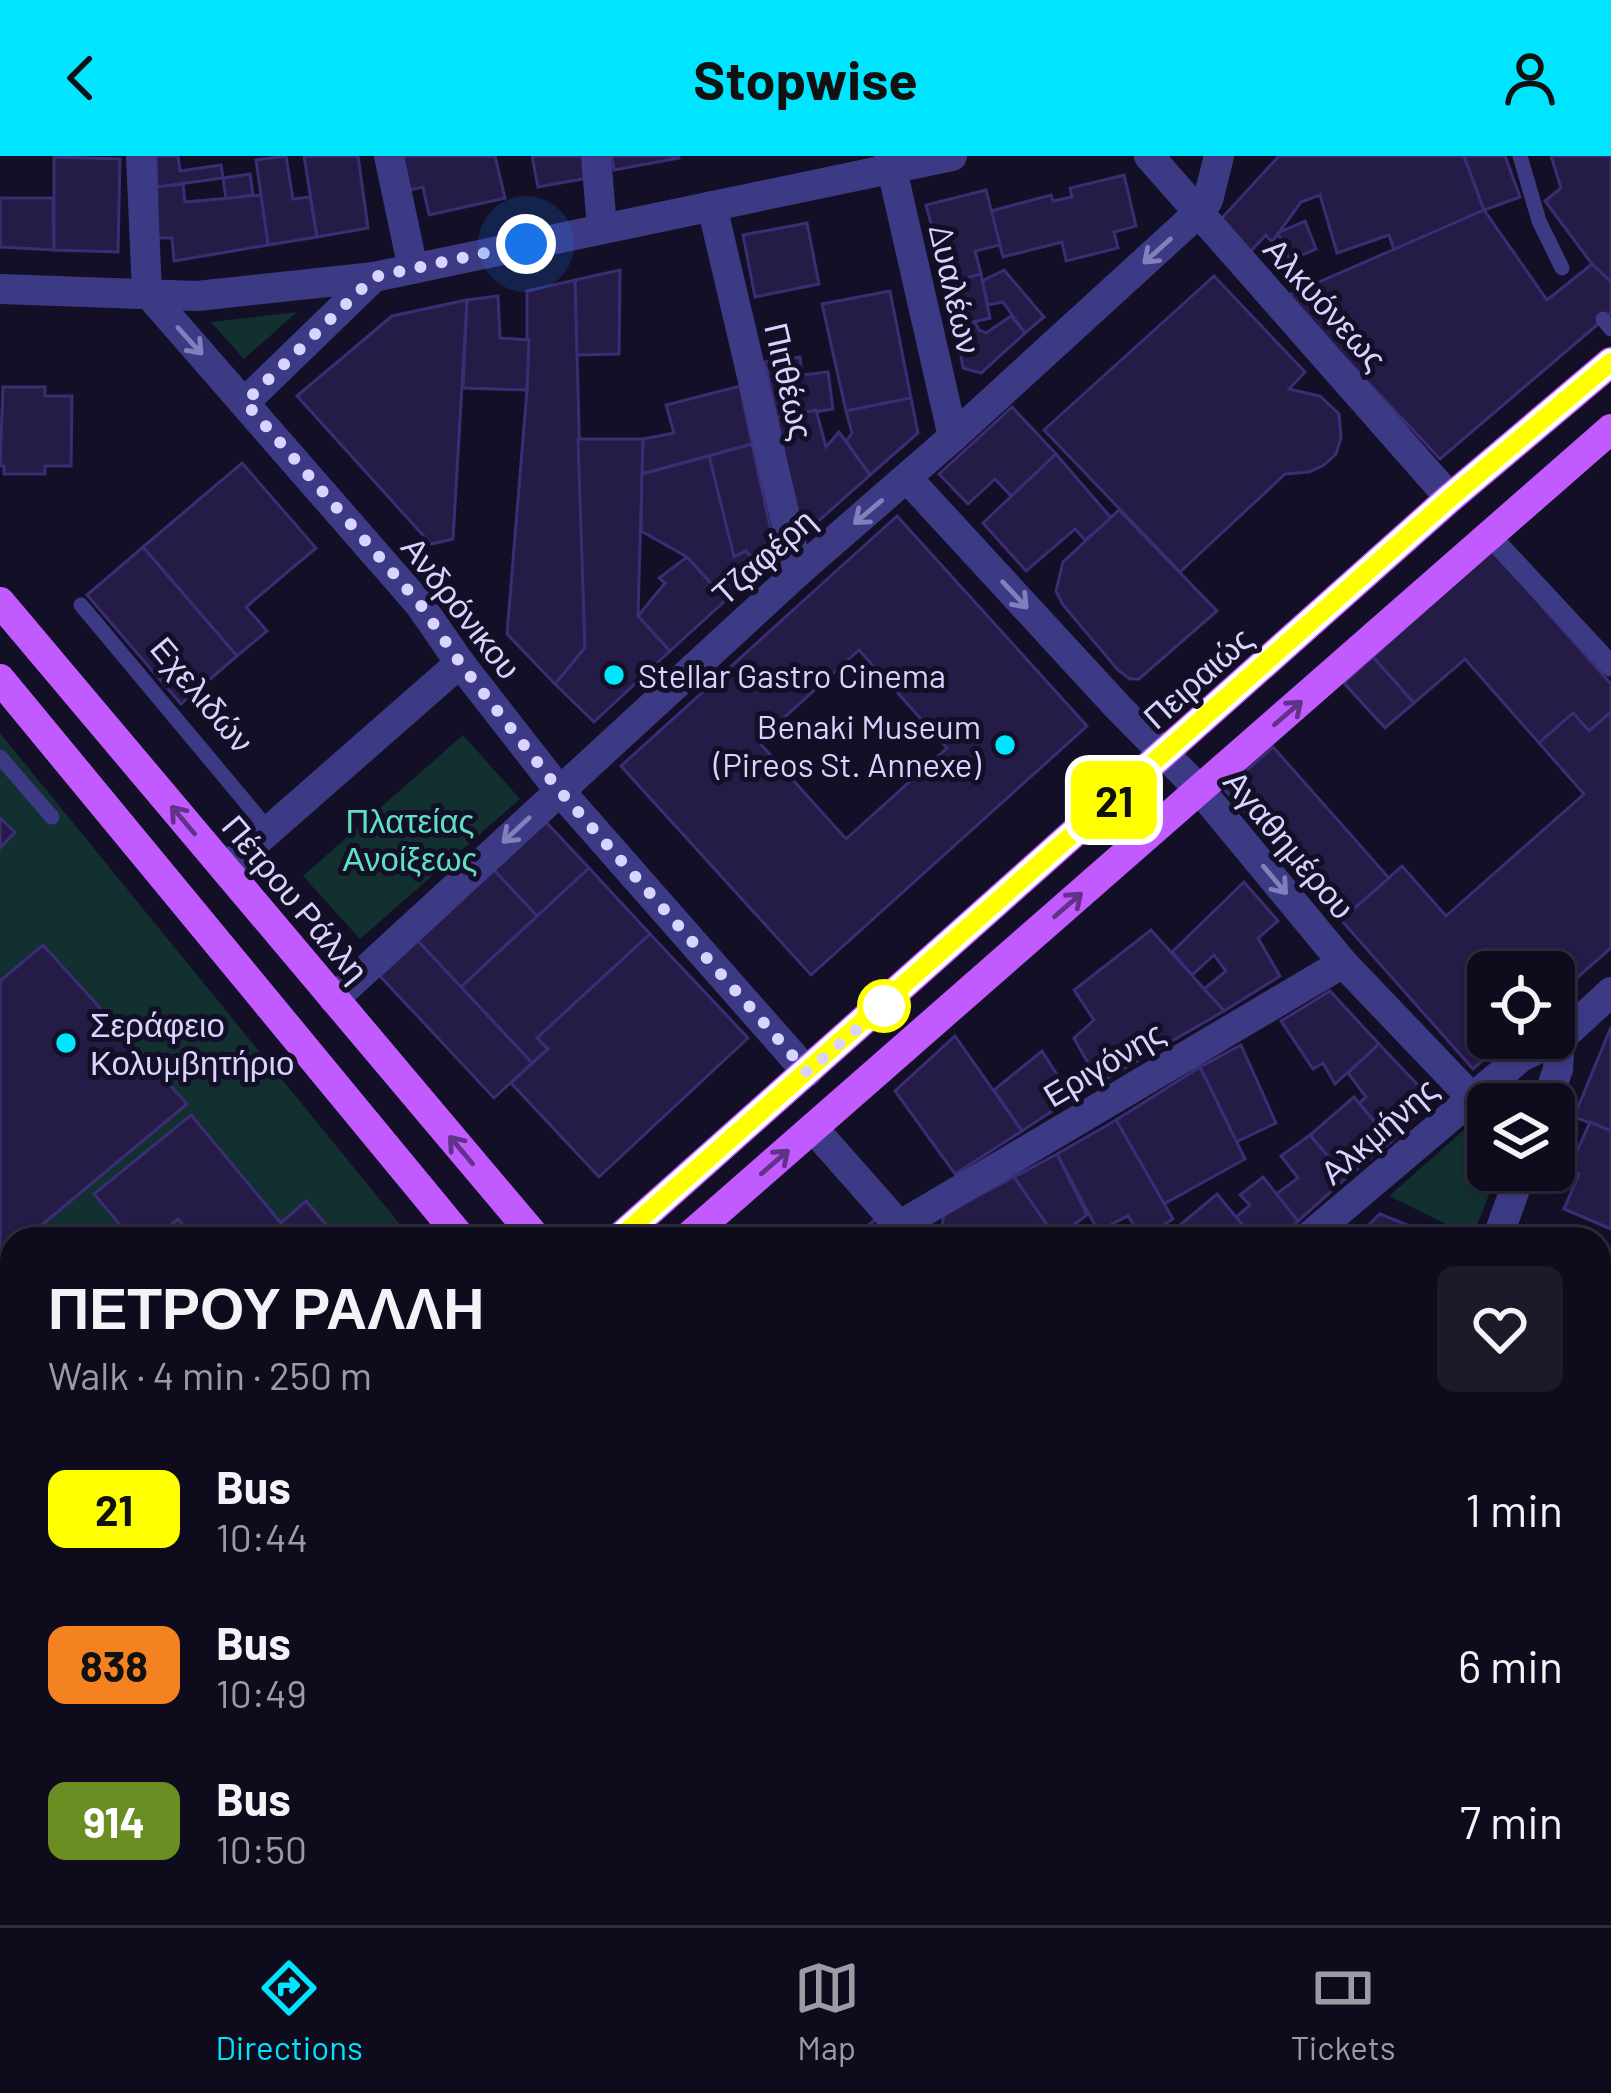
<!DOCTYPE html>
<html lang="en">
<head>
<meta charset="utf-8">
<style>
  :root { --surface:#0e0b1c; --page:#1c1929; --text:#f1f3f6; --muted:#9b9ba3; --line:#2e2b3b; --accent:#00e5ff }
  body { margin:0; font-family:Barlow,sans-serif; background:var(--page); color:var(--text); height:100vh; display:flex; flex-direction:column; font-size:45px; white-space:nowrap }
  * { box-sizing:border-box; margin:0 }
  p { font-size:39px; color:var(--muted) }
  .icon { flex:none; width:66px; height:66px; fill:none; stroke:currentColor; stroke-width:2; stroke-linecap:round; stroke-linejoin:round }
  .map { position:relative; flex:1; overflow:hidden }
  .details { position:absolute; left:0px; top:1071px; width:1611px; height:699px; display:flex; flex-direction:column; background:var(--surface); border-radius:36px 36px 0 0; box-shadow:0 3px 9px #0004,0 0 0 3px var(--line) }
  .details>* { flex:none }
  .badge { padding:0 24px; border-radius:18px; font-size:42px; line-height:78px }
  .buttons { position:absolute; left:1467px; top:795px; display:grid; gap:24px }
  .buttons a { display:grid; place-items:center; width:108px; height:108px; border-radius:18px; background:var(--surface); box-shadow:0 3px 9px #0004,0 0 0 3px var(--line); font-size:60px }
  .you { position:absolute; width:60px; height:60px; margin:-30px; border:9px solid #fff; border-radius:50%; background:#1a73e8; box-shadow:0 0 0 18px #1a73e833 }
  .map>.badge { position:absolute; translate:-50% -50%; box-shadow:0 0 0 6px #fff }
  .round { display:grid; place-items:center; flex:none; width:126px; height:126px; border-radius:18px; background:var(--page) }
  .headline { display:flex; align-items:center; justify-content:space-between; height:204px; padding:0 48px }
  h1 { font-size:57px; font-weight:700; line-height:90px }
  ul { padding:0; list-style:none }
  li { display:flex; align-items:center; gap:36px; height:156px; padding:0 48px }
  li div { flex:1 }
  li b { display:block; font-size:45px }
  li em { font-style:normal }
  li .badge { min-width:132px; font-weight:700; text-align:center }
  header { display:flex; justify-content:space-between; align-items:center; height:156px; padding:0 48px; background:var(--accent); color:#111; font-size:54px; font-weight:700 }
  .menu { display:flex; justify-content:space-around; align-items:center; height:168px; border-top:3px solid var(--line); background:var(--surface); font-size:33px; color:var(--muted) }
  .menu a { display:grid; justify-items:center; gap:6px }
  .menu .active { color:var(--accent) }
  .map>svg:first-child { display:block }
  .green { fill:#12302f }
  .building { fill:#241b47; stroke:#3b2d73; stroke-width:3; fill-rule:evenodd }
  .lines { fill:none; stroke-linecap:round; stroke-linejoin:round }
  .service { stroke:#3d3a85; stroke-width:15 }
  .pedestrian { stroke:#3d3a85; stroke-width:21 }
  .minor { stroke:#3d3a85; stroke-width:30 }
  .tertiary { stroke:#3d3a85; stroke-width:30 }
  .primary { stroke:#c25bff; stroke-width:30 }
  .oneway { stroke:#837fbc }
  .oneway2 { stroke:#623188 }
  .line-casing { stroke:#fff; stroke-width:27 }
  .line { stroke:#ff0; stroke-width:18 }
  .walk { stroke:#d9d4ff; stroke-width:12; stroke-dasharray:0 21.6 }
  .poi-dot { fill:#00e5ff; stroke:#130f26; stroke-width:4.5 }
  .stop-dot { fill:#fff; stroke:#ff0; stroke-width:6 }
  .labels { text-anchor:middle; dominant-baseline:central; stroke-width:10; stroke-linejoin:round; paint-order:stroke }
  .street-label { font-size:33px; fill:#d9d4ff; stroke:#130f26 }
  .poi-label { font-size:33px; fill:#d9d4ff; stroke:#130f26; text-anchor:start }
  .park-label { font-size:33px; fill:#5fe0c0; stroke:#130f26 }
</style>
</head>
<body>
<header><svg class="icon" aria-label="back" viewBox="0 0 24 24"><path d="M15 5l-7 7 7 7"/></svg>Stopwise<svg class="icon" aria-label="person" viewBox="0 0 24 24"><circle cx="12" cy="8" r="4"/><path d="M4 21q1-7 8-7t8 7"/></svg></header>
<div class="map">
<svg width="1611" height="1769" viewBox="0 0 1611 1769">
  <rect width="100%" height="100%" fill="#130f26"/>
  <g class="green">
    <polygon points="297,156 244,203 211,166"/>
    <polygon points="0,577 412,1083 12,1083 12,1570 0,1580"/>
    <polygon points="463,579 520,643 360,783 303,720"/>
    <polygon points="1488,953 1488,1014 1499,1014 1472,1081 1389,1040"/>
  </g>
  <g class="building">
    <polygon points="156,0 178,0 180,15 221,9 223,22 157,31"/>
    <polygon points="286,0 293,43 310,41 317,81 268,89 256,4"/>
    <polygon points="304,0 358,0 368,72 317,81"/>
    <polygon points="402,0 495,0 505,42 429,59 423,31 410,34"/>
    <polygon points="532,0 584,0 588,22 538,31"/>
    <polygon points="612,0 679,0 679,2 614,14"/>
    <polygon points="1279,0 1464,0 1484,54 1394,94 1389,79 1337,97 1320,39 1301,46 1272,86 1266,79 1250,96 1221,63"/>
    <polygon points="1464,0 1505,0 1520,41 1484,54"/>
    <polygon points="1551,0 1611,0 1611,126 1592,108 1545,45 1561,32"/>
    <polygon points="54,1 120,3 118,96 54,94"/>
    <polygon points="250,18 253,39 226,43 223,22"/>
    <polygon points="1124,19 1136,70 1114,76 1118,92 1066,105 1062,86 1003,101 991,55 1051,39 1053,45 1072,41 1070,32"/>
    <polygon points="183,28 185,46 261,39 268,89 174,105 172,82 157,82 157,31"/>
    <polygon points="986,34 1000,89 975,95 981,118 947,127 926,49"/>
    <polygon points="0,42 53,42 54,94 0,91"/>
    <polygon points="1484,54 1547,144 1592,108 1611,126 1611,157 1440,303 1287,140"/>
    <polygon points="1305,65 1316,93 1290,104 1278,77"/>
    <polygon points="807,67 819,128 755,141 743,79"/>
    <polygon points="620,114 619,198 576,199 575,124"/>
    <polygon points="1004,114 1044,161 1025,177 1003,146 988,149 982,125"/>
    <polygon points="981,118 990,162 956,170 947,127"/>
    <polygon points="1214,120 1305,216 1289,233 1320,240 1339,258 1341,282 1336,298 1324,309 1309,316 1285,318 1180,416 1044,274"/>
    <polygon points="575,124 585,492 555,528 507,478 527,234 527,135"/>
    <polygon points="890,135 911,242 846,255 822,148"/>
    <polygon points="498,140 500,182 529,184 527,234 463,232 467,144"/>
    <polygon points="467,144 453,383 431,388 297,240 392,160"/>
    <polygon points="1011,160 1025,177 981,217 963,212 956,170 975,166 979,174 986,177"/>
    <polygon points="800,201 802,219 828,216 833,253 777,262 765,206"/>
    <polygon points="740,230 752,288 642,318 643,283 674,277 666,249"/>
    <polygon points="3,231 45,231 45,240 72,240 71,310 45,310 45,318 4,318 4,310 0,310"/>
    <polygon points="911,242 918,277 870,319 846,286 852,277 846,255"/>
    <polygon points="1012,251 1056,298 1013,342 995,323 968,348 939,318"/>
    <polygon points="816,254 826,291 839,276 870,319 815,368 798,364 777,262"/>
    <polygon points="578,283 643,283 638,460 670,495 594,566 555,528 585,492"/>
    <polygon points="752,288 776,398 759,413 746,395 734,401 709,300"/>
    <polygon points="1056,298 1112,363 1085,384 1075,373 1026,415 983,367"/>
    <polygon points="709,300 734,401 746,395 759,413 726,444 687,401 641,375 642,318"/>
    <polygon points="242,307 316,392 246,451 267,475 237,500 143,391"/>
    <polygon points="1119,354 1217,455 1139,523 1130,523 1118,514 1063,449 1056,435 1063,406"/>
    <path d="M897,360L1087,570L811,819L621,610ZM859,494L947,592L846,683L758,585Z"/>
    <polygon points="143,391 237,500 181,548 87,439"/>
    <polygon points="1492,394 1611,528 1611,556 1589,575 1573,557 1539,587 1465,503 1414,547 1373,501"/>
    <polygon points="687,401 726,444 670,495 638,460 665,427 659,422"/>
    <polygon points="1373,501 1414,547 1385,572 1344,527"/>
    <polygon points="1611,556 1611,792 1554,842 1554,816 1488,816 1488,882 1508,882 1473,913 1341,764 1402,710 1446,760 1584,638 1539,587 1573,557 1589,575"/>
    <polygon points="1273,591 1389,722 1341,764 1225,634"/>
    <polygon points="0,662 15,676 0,692"/>
    <polygon points="546,666 589,712 537,760 494,714"/>
    <polygon points="589,712 650,778 537,882 548,893 532,907 461,831"/>
    <polygon points="494,714 537,760 461,831 418,785"/>
    <polygon points="1244,726 1278,765 1258,782 1280,820 1224,855 1204,833 1226,815 1214,799 1192,819 1172,796"/>
    <polygon points="1151,774 1224,855 1099,927 1074,882 1094,864 1074,834"/>
    <polygon points="650,778 748,882 599,1021 511,927 548,893 537,882"/>
    <polygon points="418,785 532,907 494,942 380,820"/>
    <polygon points="43,789 187,948 25,1083 12,1083 12,1094 0,1104 0,825"/>
    <polygon points="1330,835 1379,888 1335,928 1323,907 1313,913 1281,865"/>
    <polygon points="1611,871 1611,975 1574,961"/>
    <polygon points="955,880 1022,975 955,1018 895,935"/>
    <polygon points="1379,888 1432,944 1391,986 1359,947 1366,941 1348,917"/>
    <polygon points="1241,889 1276,967 1236,986 1200,911"/>
    <polygon points="1042,895 1072,942 1022,975 994,934"/>
    <polygon points="1200,911 1245,1003 1164,1048 1116,964"/>
    <polygon points="1354,941 1391,986 1346,1022 1310,979"/>
    <polygon points="191,959 281,1067 306,1045 338,1083 195,1083 178,1063 155,1083 132,1083 94,1038"/>
    <polygon points="1116,964 1173,1063 1142,1082 1128,1060 1098,1075 1057,998"/>
    <polygon points="1590,966 1611,975 1611,1073 1564,1053 1579,1018 1569,1014"/>
    <polygon points="1310,979 1346,1022 1298,1065 1276,1038 1298,1022 1281,1000"/>
    <polygon points="1057,998 1087,1059 1056,1082 1014,1021"/>
    <polygon points="1014,1021 1056,1082 1016,1083 1008,1075 997,1083 940,1082 944,1058"/>
    <polygon points="1263,1021 1298,1065 1278,1083 1254,1083 1236,1061 1250,1049 1240,1039"/>
    <polygon points="1217,1038 1236,1061 1254,1083 1192,1083 1180,1069"/>
    <polygon points="1380,1058 1425,1076 1422,1083 1354,1083"/>
    <polygon points="880,1059 902,1083 853,1083"/>
    <polygon points="1607,1150 1611,1152 1611,1220 1599,1215 1599,1168"/>
    <polygon points="1599,1215 1611,1220 1611,1258 1599,1253"/>
    <polygon points="1599,1253 1611,1258 1611,1293 1599,1288"/>
    <polygon points="1599,1288 1611,1293 1611,1311 1599,1339"/>
    <polygon points="1611,1395 1611,1429 1599,1424"/>
    <polygon points="1599,1424 1611,1429 1609,1516 1599,1512"/>
    <polygon points="1599,1512 1611,1517 1611,1599 1599,1593"/>
    <polygon points="1599,1646 1611,1651 1611,1673 1599,1699"/>
    <polygon points="1611,1673 1611,1733 1599,1728 1599,1699"/>
    <polygon points="12,1691 12,1758 77,1758 91,1769 0,1769 0,1701"/>
    <polygon points="1599,1728 1611,1733 1611,1769 1548,1769 1553,1758 1599,1758"/>
    <polygon points="125,1758 429,1758 442,1769 140,1769"/>
    <polygon points="429,1758 490,1758 477,1769 442,1769"/>
    <polygon points="572,1758 627,1758 647,1769 560,1769"/>
    <polygon points="753,1758 807,1758 800,1769 780,1769"/>
    <polygon points="807,1758 857,1758 860,1760 856,1769 800,1769"/>
    <polygon points="862,1758 919,1758 928,1769 856,1769"/>
    <polygon points="979,1758 1036,1758 1025,1769 988,1769"/>
    <polygon points="1036,1758 1080,1758 1094,1769 1025,1769"/>
    <polygon points="1114,1758 1125,1766 1129,1769 1101,1769"/>
    <polygon points="1129,1758 1187,1758 1183,1769 1129,1769 1125,1766"/>
    <polygon points="1234,1758 1252,1758 1269,1769 1230,1769"/>
    <polygon points="1306,1758 1356,1758 1351,1769 1322,1769"/>
    <polygon points="1356,1758 1396,1758 1409,1769 1351,1769"/>
  </g>
  <g class="lines">
    <g class="service">
      <polyline points="1520,0 1539,65 1562,112"/>
      <polyline points="1603,163 1611,173"/>
      <polyline points="81,449 269,674"/>
      <polyline points="0,601 52,661"/>
    </g>
    <polyline class="pedestrian" points="1490,380 1611,510"/>
    <g class="minor">
      <polyline points="141,0 147,136 420,449 460,507 559,634 807,916"/>
      <polyline points="389,0 413,113"/>
      <polyline points="596,0 602,72"/>
      <polyline points="889,0 953,281"/>
      <polyline points="1149,0 1450,342"/>
      <polyline points="712,50 798,416"/>
      <polyline points="0,133 197,140 374,121 952,0"/>
      <polyline points="245,246 374,121"/>
      <polyline points="907,322 1117,550 1200,634 1343,807 1471,941"/>
      <polyline points="225,713 460,507"/>
      <polyline points="334,843 798,416 953,281 1198,57 1208,44 1219,0"/>
      <polyline points="813,972 911,1083"/>
      <polyline points="899,1070 1343,807"/>
      <polyline points="1306,1083 1521,901 1560,883"/>
      <polyline points="1599,1131 1611,1136"/>
      <polyline points="1599,1380 1611,1351"/>
      <polyline points="1599,1626 1611,1631"/>
      <polyline points="697,1758 722,1769"/>
      <polyline points="943,1758 952,1769"/>
      <polyline points="1281,1758 1297,1769"/>
      <polyline points="522,1769 534,1758"/>
    </g>
    <g class="tertiary">
      <polyline points="1546,948 1558,913 1560,883 1611,836"/>
      <polyline points="1497,1083 1522,1014"/>
      <polyline points="1203,1769 1208,1758"/>
    </g>
    <g class="primary">
      <polyline points="0,446 537,1083"/>
      <polyline points="0,523 462,1083"/>
      <polyline points="618,1083 1450,342 1611,206"/>
      <polyline points="686,1083 1611,273"/>
      <polyline points="0,1604 12,1594"/>
      <polyline points="0,1662 12,1652"/>
    </g>
  </g>
  <defs><path id="oneway-shaft" d="M-6 0H5M1.5-3L5.5 0L1.5 3" fill="none" stroke-width="1.6" stroke-linecap="round" stroke-linejoin="round" transform="scale(3)"/></defs>
  <g class="oneway">
    <use href="#oneway-shaft" transform="translate(1157 95) rotate(138)"/>
    <use href="#oneway-shaft" transform="translate(190 185) rotate(48)"/>
    <use href="#oneway-shaft" transform="translate(868 356) rotate(140)"/>
    <use href="#oneway-shaft" transform="translate(1015 439) rotate(47)"/>
    <use href="#oneway-shaft" transform="translate(516 674) rotate(137)"/>
    <use href="#oneway-shaft" transform="translate(1275 724) rotate(50)"/>
  </g>
  <g class="oneway2">
    <use href="#oneway-shaft" transform="translate(1288 557) rotate(-41)"/>
    <use href="#oneway-shaft" transform="translate(183 664) rotate(-130)"/>
    <use href="#oneway-shaft" transform="translate(1068 749) rotate(-41)"/>
    <use href="#oneway-shaft" transform="translate(461 994) rotate(-130)"/>
    <use href="#oneway-shaft" transform="translate(775 1006) rotate(-41)"/>
  </g>
  <g class="lines">
    <defs>
      <polyline id="line" points="618,1083 1450,342 1611,206"/>
    </defs>
    <use href="#line" class="line-casing"/>
    <use href="#line" class="line"/>
    <polyline class="walk" points="526,88 374,121 245,246 420,448 460,507 559,634 807,916 884,850"/>
  </g>
  <g class="poi-dot">
    <circle cx="614" cy="519" r="12"/>
    <circle cx="1005" cy="589" r="12"/>
    <circle cx="66" cy="887" r="12"/>
  </g>
  <circle class="stop-dot" cx="884" cy="850" r="24"/>
  <g class="labels">
    <g class="street-label">
      <text transform="translate(956 133) rotate(77)">Δυαλέων</text>
      <text transform="translate(1326 147) rotate(48)">Αλκυόνεως</text>
      <text transform="translate(790 225) rotate(77)">Πιτθέως</text>
      <text transform="translate(763 400) rotate(-42)">Τζαφέρη</text>
      <text transform="translate(462 451) rotate(52)">Ανδρόνικου</text>
      <text transform="translate(1197 521) rotate(-42)">Πειραιώς</text>
      <text transform="translate(203 538) rotate(50)">Εχελιδών</text>
      <text transform="translate(1290 688) rotate(50)">Αγαθημέρου</text>
      <text transform="translate(296 742) rotate(50)">Πέτρου Ράλλη</text>
      <text transform="translate(1103 907) rotate(-31)">Εριγόνης</text>
      <text transform="translate(1378 974) rotate(-41)">Αλκμήνης</text>
    </g>
    <g class="poi-label">
      <text x="638" y="519">Stellar Gastro Cinema</text>
      <text x="981" y="570" text-anchor="end">Benaki Museum<tspan x="981" dy="38">(Pireos St. Annexe)</tspan></text>
      <text x="90" y="868">Σεράφειο<tspan x="90" dy="38">Κολυμβητήριο</tspan></text>
    </g>
    <g class="park-label">
      <text x="410" y="664">Πλατείας<tspan x="410" dy="38">Ανοίξεως</tspan></text>
    </g>
  </g>
</svg>
<div class="buttons">
<a><svg class="icon" aria-label="locate" viewBox="0 0 24 24"><circle cx="12" cy="12" r="6"/><path d="M12 2v4M12 18v4M2 12h4M18 12h4"/></svg></a>
<a><svg class="icon" aria-label="layers" viewBox="0 0 24 24"><path d="M12 4l9 5-9 5-9-5zM3 14l9 5 9-5"/></svg></a>
</div>
<div class="you" style="left:526px;top:88px"></div>
<b class="badge" style="left:1114px;top:644px;background:#ff0;color:#111">21</b>
<section class="details">
<div class="headline"><div><h1>ΠΕΤΡΟΥ ΡΑΛΛΗ</h1><p>Walk · 4 min · 250 m</p></div><a class="round"><svg class="icon" aria-label="heart" viewBox="0 0 24 24"><path d="M12 20l-8-8c-3-5 5-10 8-4 3-6 11-1 8 4z"/></svg></a></div>
<ul>
<li><span class="badge" style="background:#ff0;color:#111">21</span><div><b>Bus</b><p>10:44</p></div><em>1 min</em></li>
<li><span class="badge" style="background:#f58220;color:#111">838</span><div><b>Bus</b><p>10:49</p></div><em>6 min</em></li>
<li><span class="badge" style="background:#6b8e23;color:#fff">914</span><div><b>Bus</b><p>10:50</p></div><em>7 min</em></li>
</ul>
</section>
</div>
<nav class="menu">
<a class="active"><svg class="icon" aria-label="directions" viewBox="0 0 24 24"><path d="M12 3l9 9-9 9-9-9zM9 14v-3h6M13 9l2 2-2 2"/></svg>Directions</a>
<a><svg class="icon" aria-label="map" viewBox="0 0 24 24"><path d="M3 6l6-2 6 2 6-2v14l-6 2-6-2-6 2zM9 4v14M15 6v14"/></svg>Map</a>
<a><svg class="icon" aria-label="tickets" viewBox="0 0 24 24"><path d="M3 7h18v10H3zM15 7v10"/></svg>Tickets</a>
</nav>
</body>
</html>
